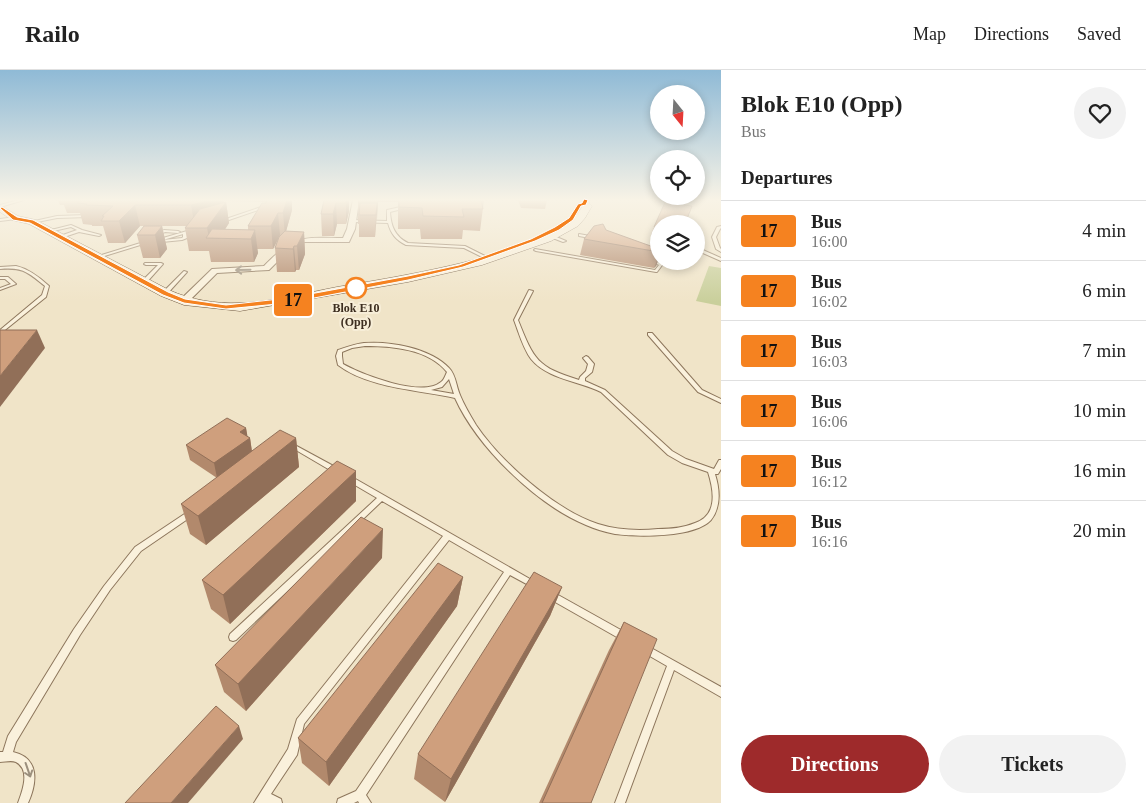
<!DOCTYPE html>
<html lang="en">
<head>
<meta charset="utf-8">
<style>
  :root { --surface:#fff; --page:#f2f2f2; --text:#222; --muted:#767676; --line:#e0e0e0; --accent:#9e2a2b }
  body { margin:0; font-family:"Times New Roman",serif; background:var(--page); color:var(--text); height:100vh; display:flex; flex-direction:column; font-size:19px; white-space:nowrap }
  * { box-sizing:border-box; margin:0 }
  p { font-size:16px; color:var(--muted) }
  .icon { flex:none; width:28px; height:28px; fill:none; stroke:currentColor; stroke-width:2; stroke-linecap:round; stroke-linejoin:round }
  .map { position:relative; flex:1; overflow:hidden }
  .drawer { display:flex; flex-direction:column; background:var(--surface); width:425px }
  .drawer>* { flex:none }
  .badge { padding:0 10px; border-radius:4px; font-size:18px; line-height:32px }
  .needle { width:32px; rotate:162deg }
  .buttons { position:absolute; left:650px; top:15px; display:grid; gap:10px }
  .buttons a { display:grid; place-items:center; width:55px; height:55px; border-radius:50%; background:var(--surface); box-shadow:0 2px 8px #0003; font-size:25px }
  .map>.badge { position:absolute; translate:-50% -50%; box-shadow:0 0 0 2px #fff }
  h2 { padding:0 20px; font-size:19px; line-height:45px }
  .round { display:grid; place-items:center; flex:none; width:52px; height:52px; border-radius:26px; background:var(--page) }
  .summary { display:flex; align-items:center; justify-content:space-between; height:85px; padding:0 20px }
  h1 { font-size:24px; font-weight:700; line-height:38px }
  .primary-button { display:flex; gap:10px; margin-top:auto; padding:10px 20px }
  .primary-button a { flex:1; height:58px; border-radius:30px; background:var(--accent); color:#fff; font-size:20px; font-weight:700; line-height:58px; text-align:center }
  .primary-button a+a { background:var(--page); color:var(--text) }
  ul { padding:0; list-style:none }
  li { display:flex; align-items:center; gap:15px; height:60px; padding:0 20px; border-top:1px solid var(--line) }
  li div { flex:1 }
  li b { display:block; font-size:19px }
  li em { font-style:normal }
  li .badge { min-width:55px; font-weight:700; text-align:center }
  header { display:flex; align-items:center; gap:30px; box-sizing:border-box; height:70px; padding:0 25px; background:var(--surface); border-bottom:1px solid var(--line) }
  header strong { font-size:24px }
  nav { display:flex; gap:28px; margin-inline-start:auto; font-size:18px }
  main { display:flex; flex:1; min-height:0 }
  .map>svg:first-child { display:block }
  .green { fill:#c9cf9b }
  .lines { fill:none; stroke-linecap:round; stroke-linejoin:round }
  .lane-casing { stroke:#8d765c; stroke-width:2 }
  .street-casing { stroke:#8d765c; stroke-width:2 }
  .secondary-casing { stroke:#6f573f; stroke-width:1 }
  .lane { fill:#faf1dc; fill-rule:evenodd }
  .street { fill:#faf1dc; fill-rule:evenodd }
  .secondary { fill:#faf1dc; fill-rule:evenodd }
  .wall { fill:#b2896c; fill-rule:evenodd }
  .shaded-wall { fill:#916f58 }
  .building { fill:#cf9f7d; stroke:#916f58 }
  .oneway { stroke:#9c907e }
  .line { fill:#f58220; stroke:#fff }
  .stop-dot { fill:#fff; stroke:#f58220; stroke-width:2.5 }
  .labels { text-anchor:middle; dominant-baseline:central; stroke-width:4; stroke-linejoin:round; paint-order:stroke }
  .far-stop-label { font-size:12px; font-weight:bold; fill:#3d2e20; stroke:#f7eed8 }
</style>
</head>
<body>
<header>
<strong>Railo</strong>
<nav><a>Map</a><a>Directions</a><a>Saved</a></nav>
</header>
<main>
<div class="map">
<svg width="721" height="733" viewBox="0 0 721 733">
  <rect width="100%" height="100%" fill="#f0e4c8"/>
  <polygon class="green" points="709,196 721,198 721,236 696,231"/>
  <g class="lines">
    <defs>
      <g id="lane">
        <polygon points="19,130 24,130 0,137 0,135"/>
        <polygon points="264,136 267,137 223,152 220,151"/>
        <path d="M405,136L407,137L406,138L390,142C391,155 394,166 408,173L465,176L487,187L484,188L464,178L406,175C396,170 391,164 388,153L352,152L350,151L352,150L387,151V140Z"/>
        <polygon points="87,145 88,145 88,147 57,148 32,153 30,152 57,146"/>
        <polygon points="15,147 17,148 16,149 0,151 0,149"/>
        <polygon points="71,155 82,160 101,165 99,166 79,162 61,168 59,167 60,166 77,160 71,157 49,162 47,161"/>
        <polygon points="721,156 721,158 720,159 716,167 720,178 721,179 721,182 716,179 712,167 717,157"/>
        <path d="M194,159H195V161L187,163V168L182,170L162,172L160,171H158L156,170ZM183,164V167L182,168L163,170Z"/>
        <polygon points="164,160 178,161 180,162 178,163 165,162 158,166 155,165"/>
        <polygon points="545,163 547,163 566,171 563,172 545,165"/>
        <polygon points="579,164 590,166 595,165 597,166 590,168 579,166"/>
        <polygon points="147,171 150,172 98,188 95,187"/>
        <polygon points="696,177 721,188 721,191 696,180"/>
        <polygon points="535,179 655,200 659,195 649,191 649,189 651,189 663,194 657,202 656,202 536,181 534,180"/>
        <polygon points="145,193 161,193 163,194 146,213 142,213 142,211 158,195 146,195 144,194"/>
        <path d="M16,196C29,199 39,207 49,216L46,227L0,264V260L42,225L45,216C27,202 23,197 0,199V197Z"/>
        <polygon points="184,201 187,202 167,224 163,224 163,222"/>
        <polygon points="0,207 8,207 16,214 0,220 0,218 11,214 5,209 0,209"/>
        <path d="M529,220L533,221L518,250C534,290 537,297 579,310L580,307L586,301L588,294L583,288L586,286L588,287L594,294L592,302L585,308V311L605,320L672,381L686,389L714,399L719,390H721V399L718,404H715C720,420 721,437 711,450C694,468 638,467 615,464C605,462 595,459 586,455C537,435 477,377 455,328C419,320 368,318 338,295L336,286L338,280C347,277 355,274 364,273C390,271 430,278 449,298C456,305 456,316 460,325C464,335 470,345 476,355C501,392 555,440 598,454C617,460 638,461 658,459C670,459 683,458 695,453C718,445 714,421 708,402L682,393L668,385L601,322C579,311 547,309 531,289C523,278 519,263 514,250ZM365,276C393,276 428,279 447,302C445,306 444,310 441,312C422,328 363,305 343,294L342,286V282L352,278ZM449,309L454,324L431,320L442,317Z"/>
        <polygon points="648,263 652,263 702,320 721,329 721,333 698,322 648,265"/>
        <polygon points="291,373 339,399 340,401 339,403 335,403 289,376 288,375 289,374"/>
        <polygon points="348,407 352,407 537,513 538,515 537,517 534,518 510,505 366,725 371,733 359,733 358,731 354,733 337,733 338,729 356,721 504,502 449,470 304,654 297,685 271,724 281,729 282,733 254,733 288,679 297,649 443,466 382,431 236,570 233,571 230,570 229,567 230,564 377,428 348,411 347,409"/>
        <path d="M192,439L195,440L196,442L195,444L141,481L110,520L80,565L16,672L13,682C40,688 37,713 28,733H18C22,722 31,700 16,692C11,690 5,692 0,692V682H3L8,666L74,559L104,516L135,477Z"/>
        <polygon points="551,521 628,564 629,567 628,570 625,571 622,570 548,528 547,525 548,522"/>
        <polygon points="644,574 721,617 721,627 674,600 625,733 615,733 667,596 641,581 640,578 641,575"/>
      </g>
      <path id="street" d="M353,130H359L355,159L349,172H304L288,181L269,200L217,203L187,233L184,234L179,231L212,199L264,196C295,164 301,168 343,168L347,159Z"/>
      <path id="secondary" d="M582,130H590L589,133L592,136L585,148L578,156L551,171L482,195L408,212L240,241L184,235L161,226L29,154L12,150L0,142V135L18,146L36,150L169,220C191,230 216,234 240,233C272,232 306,223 337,217C389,208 558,183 582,137L579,134Z"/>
    </defs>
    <use href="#lane" class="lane-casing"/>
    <use href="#street" class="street-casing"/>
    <use href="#secondary" class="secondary-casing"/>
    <use href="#lane" class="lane"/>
    <use href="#street" class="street"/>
    <use href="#secondary" class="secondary"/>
  </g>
  <g class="wall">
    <path d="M58,130H292V140L286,161L304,162L305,184L299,200H296L295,202H277L275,178L278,170L273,179H257L258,183L254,192H211L209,181H189L185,158L186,156H162L167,179L160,188H143L137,165L155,156H140L125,173H108L103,156H92V155L83,154L80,143H67L64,135H60ZM224,131L266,132L248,156V160L225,159L229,153L226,132L222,133Z"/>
    <polygon points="324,130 349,130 349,141 346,154 337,154 334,166 322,166 321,144"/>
    <polygon points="358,130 484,130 480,161 463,160 462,169 421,169 420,159 398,159 398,132 378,132 375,167 359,167 359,154 358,154"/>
    <polygon points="518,130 547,130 545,139 521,138"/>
    <polygon points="659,154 659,168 651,165 654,157"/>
    <polygon points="584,169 659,179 659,188 656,196 654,198 580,185"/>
    <polygon points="246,358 247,366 250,368 252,381 296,368 299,397 206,475 190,464 181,434 217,408 190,390 186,375"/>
    <polygon points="356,401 356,431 230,554 211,539 202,510"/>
    <polygon points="382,488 246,641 224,622 215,595"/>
    <polygon points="463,507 457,536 329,716 302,693 298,668"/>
    <polygon points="562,517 550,546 445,732 414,709 418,684"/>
    <polygon points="624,552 591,733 539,733 609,580"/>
  </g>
  <g class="shaded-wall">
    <polygon points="206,130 223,130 224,131 208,153 195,157 191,135"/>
    <polygon points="287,130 292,130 292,140 285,165 283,143"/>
    <polygon points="346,130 349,130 349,141 346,154"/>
    <polygon points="377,130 378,130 377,149"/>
    <polygon points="226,132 229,153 219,169 209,168 207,158"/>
    <polygon points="336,133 337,154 334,166 333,144"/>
    <polygon points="377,133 376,155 375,167 376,145"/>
    <polygon points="135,135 140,156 125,173 119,151"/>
    <polygon points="278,143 280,165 273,179 271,156"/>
    <polygon points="162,156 167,179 160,188 155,165"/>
    <polygon points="255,160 258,183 254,192 251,169"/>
    <polygon points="304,162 305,184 299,200 297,176"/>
    <polygon points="294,176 296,200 295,202 293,179"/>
    <polygon points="659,185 659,188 656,196 654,198"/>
    <polygon points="37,260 45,278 0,337 0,306"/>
    <polygon points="246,358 248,369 250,368 252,383 217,408 214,393 240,362"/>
    <polygon points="296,368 299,397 206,475 198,446"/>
    <polygon points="356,401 356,431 230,554 223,525"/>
    <polygon points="383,459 382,488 246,641 238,614"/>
    <polygon points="463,507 457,536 329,716 326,692"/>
    <polygon points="562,517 550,546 445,732 451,709"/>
    <polygon points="239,656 243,669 188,733 171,733"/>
  </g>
  <g class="building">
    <polygon points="81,130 206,130 204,132 191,135 135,135 119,151 101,151 104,146 102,146 113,136 86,135 87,134 77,133"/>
    <polygon points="267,130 287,130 283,143 278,143 271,156 248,156 262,133 266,133"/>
    <polygon points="324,130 346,130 346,133 336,133 333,144 321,144"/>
    <polygon points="399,130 481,130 483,139 462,139 464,147 423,146 422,138 399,137"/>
    <polygon points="666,130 678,130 676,134 692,136 685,154 659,154 659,159 654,157"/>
    <polygon points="226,132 207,158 185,158 200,139"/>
    <polygon points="358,133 377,133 376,145 359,145 360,133"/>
    <polygon points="603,154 606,160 659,179 659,182 584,169 594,156"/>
    <polygon points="144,156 162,156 155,165 137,165"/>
    <polygon points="212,159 255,160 251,169 206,168"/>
    <polygon points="285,161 304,162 297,176 294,176 293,179 275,178 279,167"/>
    <polygon points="0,260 37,260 0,306"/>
    <polygon points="227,348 246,358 240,362 250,368 214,393 186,375"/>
    <polygon points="280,360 296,368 198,446 181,434"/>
    <polygon points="337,391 356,401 223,525 202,510"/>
    <polygon points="361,447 383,459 238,614 215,595"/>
    <polygon points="438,493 463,507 326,692 298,668"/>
    <polygon points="534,502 562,517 451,709 418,684"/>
    <polygon points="624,552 657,569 591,733 542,733"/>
    <polygon points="216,636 239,656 171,733 125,733"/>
  </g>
  <defs><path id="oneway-shaft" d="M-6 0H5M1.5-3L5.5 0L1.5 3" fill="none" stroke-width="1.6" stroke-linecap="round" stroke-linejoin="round" transform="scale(1.25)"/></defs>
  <g class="oneway">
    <use href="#oneway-shaft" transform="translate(243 200) rotate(179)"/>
    <use href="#oneway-shaft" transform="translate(28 700) rotate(71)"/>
  </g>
  <linearGradient id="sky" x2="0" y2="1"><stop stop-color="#8fbad6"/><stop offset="0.56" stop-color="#f8f3e6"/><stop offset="1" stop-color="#f8f3e6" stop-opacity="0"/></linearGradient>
  <rect width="721" height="232" fill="url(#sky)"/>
  <polygon class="line" points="584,129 588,130 586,135 581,136 573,150 559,160 535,171 463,197 408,210 288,233 226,239 184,233 163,225 30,153 13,150 0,138 2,137 17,147 33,150 168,222 185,229 226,235 288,228 408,206 459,195 531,169 555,157 569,148 578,134 582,133"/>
  <circle class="stop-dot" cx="356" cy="218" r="10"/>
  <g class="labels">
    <g class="far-stop-label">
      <text x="356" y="238">Blok E10<tspan x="356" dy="14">(Opp)</tspan></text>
    </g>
  </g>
</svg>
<div class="buttons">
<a><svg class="needle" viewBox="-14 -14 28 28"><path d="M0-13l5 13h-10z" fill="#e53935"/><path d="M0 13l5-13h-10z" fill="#767676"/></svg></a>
<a><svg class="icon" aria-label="locate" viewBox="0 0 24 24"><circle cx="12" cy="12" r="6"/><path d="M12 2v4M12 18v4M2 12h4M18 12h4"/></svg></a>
<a><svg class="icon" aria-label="layers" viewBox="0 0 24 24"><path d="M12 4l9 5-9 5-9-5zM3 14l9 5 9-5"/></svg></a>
</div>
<b class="badge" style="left:293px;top:230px;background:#f58220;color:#111">17</b>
</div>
<section class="drawer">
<div class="summary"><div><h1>Blok E10 (Opp)</h1><p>Bus</p></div><a class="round"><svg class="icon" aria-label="heart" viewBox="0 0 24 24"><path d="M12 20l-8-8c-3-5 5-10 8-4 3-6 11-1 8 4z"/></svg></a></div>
<h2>Departures</h2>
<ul>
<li><span class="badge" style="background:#f58220;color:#111">17</span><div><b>Bus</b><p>16:00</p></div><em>4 min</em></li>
<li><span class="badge" style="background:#f58220;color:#111">17</span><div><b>Bus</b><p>16:02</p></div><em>6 min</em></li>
<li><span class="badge" style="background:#f58220;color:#111">17</span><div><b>Bus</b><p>16:03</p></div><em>7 min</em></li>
<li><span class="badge" style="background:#f58220;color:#111">17</span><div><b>Bus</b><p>16:06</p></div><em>10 min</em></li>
<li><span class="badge" style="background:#f58220;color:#111">17</span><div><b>Bus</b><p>16:12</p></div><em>16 min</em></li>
<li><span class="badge" style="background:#f58220;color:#111">17</span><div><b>Bus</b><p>16:16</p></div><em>20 min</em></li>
</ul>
<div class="primary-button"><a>Directions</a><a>Tickets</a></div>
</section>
</main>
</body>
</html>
